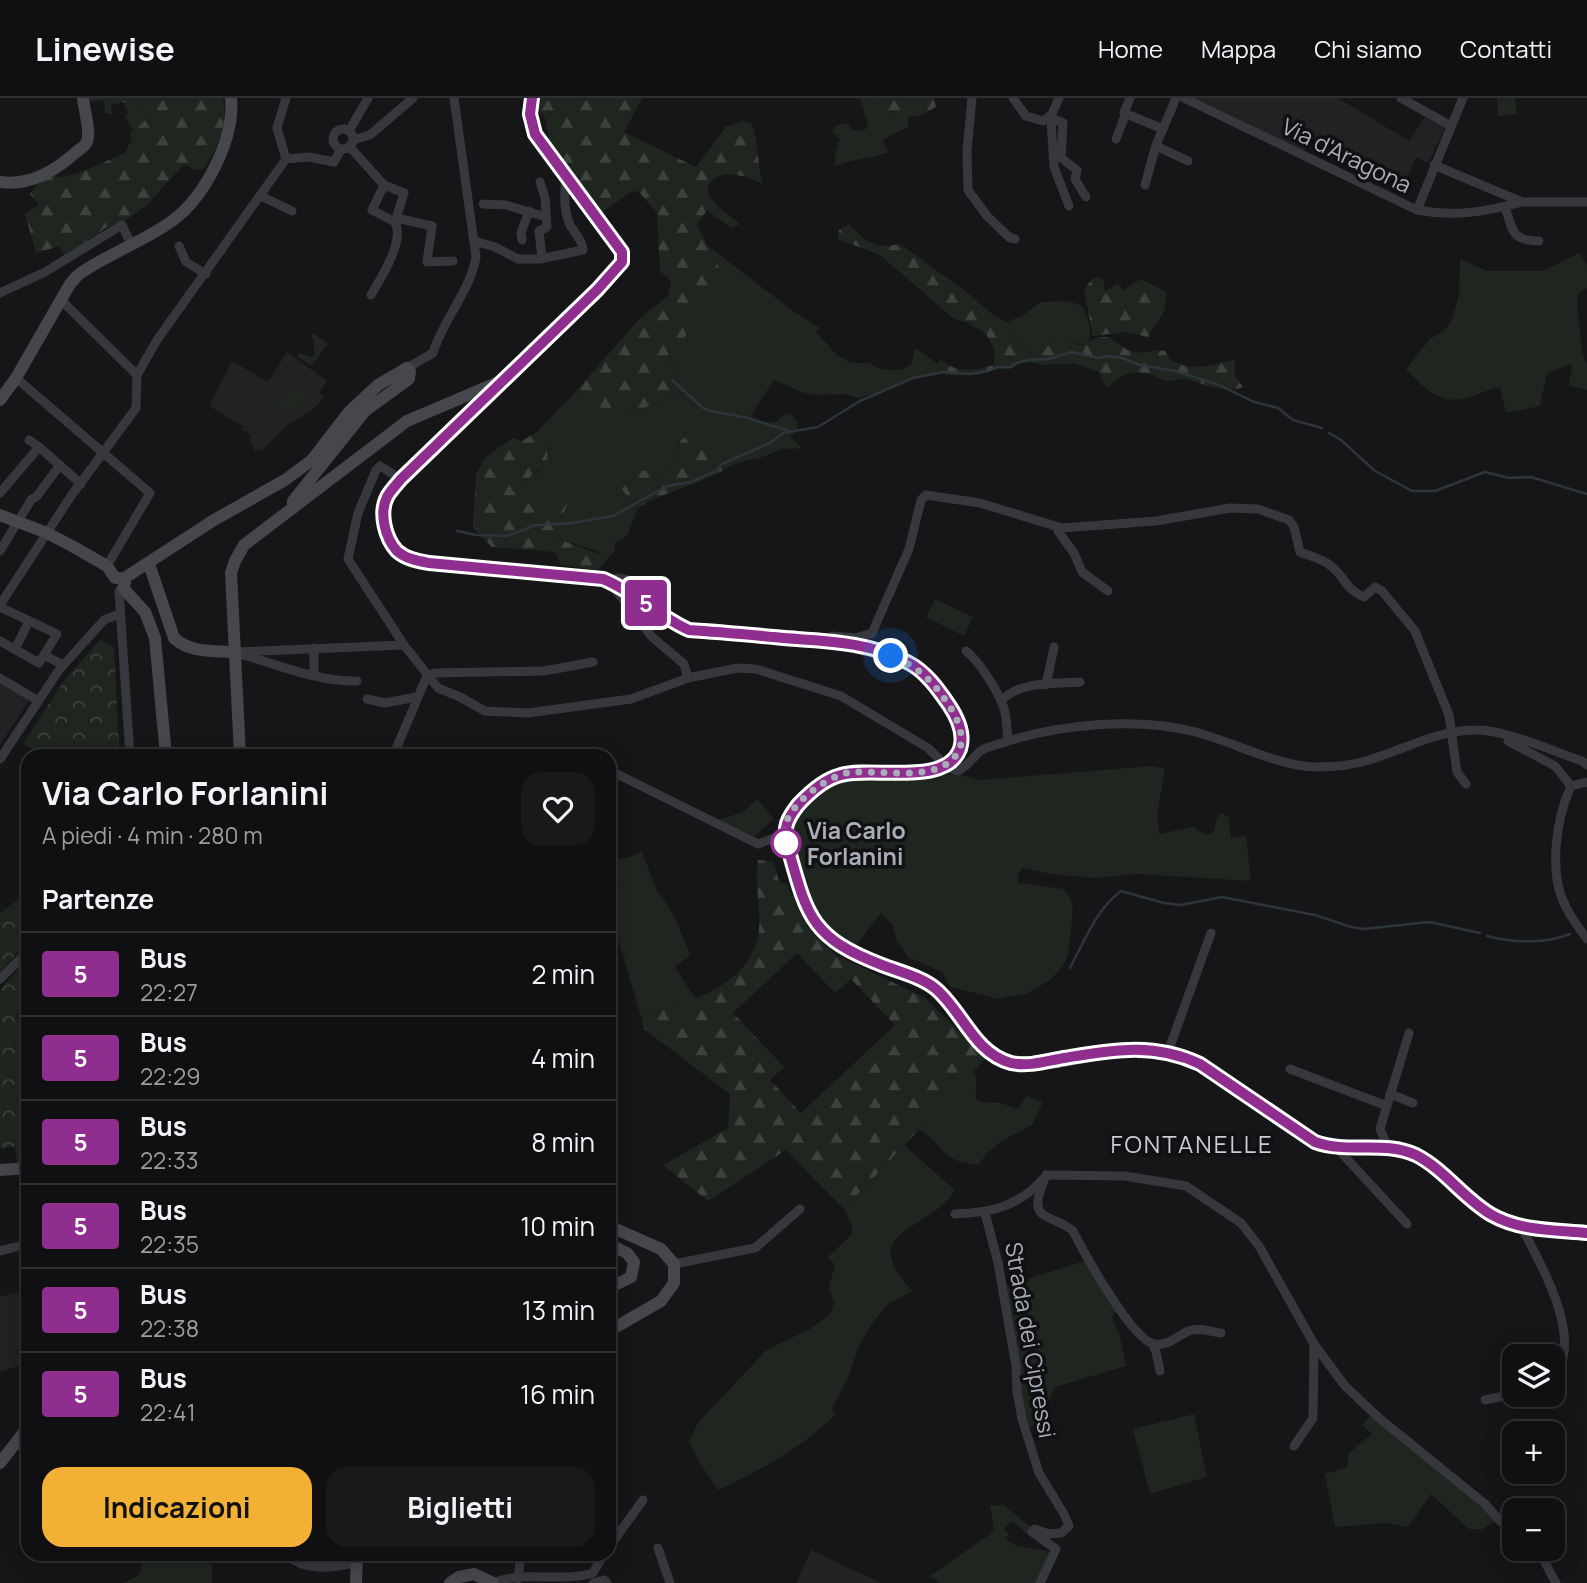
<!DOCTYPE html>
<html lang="it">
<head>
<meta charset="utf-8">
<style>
  :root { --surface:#101012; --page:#19191b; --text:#f1f3f6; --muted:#9c9d9f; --line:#303032; --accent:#f2b134 }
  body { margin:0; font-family:Manrope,sans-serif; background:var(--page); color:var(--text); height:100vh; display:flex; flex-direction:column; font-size:26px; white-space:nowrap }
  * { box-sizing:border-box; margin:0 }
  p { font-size:23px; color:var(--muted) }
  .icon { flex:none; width:38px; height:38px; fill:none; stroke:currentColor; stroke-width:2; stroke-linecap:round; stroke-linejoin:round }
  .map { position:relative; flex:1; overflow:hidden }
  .panel { position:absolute; left:21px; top:651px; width:595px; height:812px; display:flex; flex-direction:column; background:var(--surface); border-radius:21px; box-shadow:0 4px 18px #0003,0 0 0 2px var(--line) }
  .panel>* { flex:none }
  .badge { padding:0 14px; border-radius:5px; font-size:24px; line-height:46px }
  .tools { position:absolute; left:1502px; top:1246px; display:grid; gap:14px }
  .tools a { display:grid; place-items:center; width:63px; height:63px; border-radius:14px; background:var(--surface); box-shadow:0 4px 18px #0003,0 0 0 2px var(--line); font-size:35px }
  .you { position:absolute; width:35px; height:35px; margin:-18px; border:5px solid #fff; border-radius:50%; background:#1a73e8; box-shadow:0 0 0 10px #1a73e833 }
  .map>.badge { position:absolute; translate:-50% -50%; box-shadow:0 0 0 4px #fff }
  h2 { padding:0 21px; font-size:26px; line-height:63px }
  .round { display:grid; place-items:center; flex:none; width:74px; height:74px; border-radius:21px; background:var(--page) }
  .head { display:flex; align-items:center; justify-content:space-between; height:119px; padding:0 21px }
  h1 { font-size:33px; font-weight:700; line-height:52px }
  .button { display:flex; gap:14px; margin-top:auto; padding:14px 21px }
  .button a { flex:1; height:80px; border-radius:21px; background:var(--accent); color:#111; font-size:28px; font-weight:700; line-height:80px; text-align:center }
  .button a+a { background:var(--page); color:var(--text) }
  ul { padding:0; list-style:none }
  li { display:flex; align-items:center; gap:21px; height:84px; padding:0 21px; border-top:2px solid var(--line) }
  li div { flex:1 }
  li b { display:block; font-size:26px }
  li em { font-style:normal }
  li .badge { min-width:77px; font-weight:700; text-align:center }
  header { display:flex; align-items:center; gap:42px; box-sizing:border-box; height:98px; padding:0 35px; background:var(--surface); border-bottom:2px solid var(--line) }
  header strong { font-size:33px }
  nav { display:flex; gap:38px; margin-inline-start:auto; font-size:24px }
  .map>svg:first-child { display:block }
  .built { fill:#222225 }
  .green { fill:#1e261f }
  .forest { fill:url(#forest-firs); fill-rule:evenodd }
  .park { fill:url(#park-crowns) }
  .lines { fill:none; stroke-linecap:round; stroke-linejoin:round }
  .stream { stroke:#2c353c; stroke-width:2.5 }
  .street { stroke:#37383d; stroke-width:9 }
  .secondary { stroke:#45474d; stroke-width:12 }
  .primary { stroke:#53555c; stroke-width:14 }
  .line-casing { stroke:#fff; stroke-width:16 }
  .line { stroke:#902e8f; stroke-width:10 }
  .walk { stroke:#a8adb8; stroke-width:7; stroke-dasharray:0 12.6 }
  .stop-dot { fill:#fff; stroke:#902e8f; stroke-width:3.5 }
  .labels { text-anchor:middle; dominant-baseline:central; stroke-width:7; stroke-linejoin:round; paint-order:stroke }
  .street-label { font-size:23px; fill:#a8adb8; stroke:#111113 }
  .stop-label { font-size:23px; font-weight:bold; fill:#a8adb8; stroke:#111113; text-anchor:start }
  .neighbourhood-label { font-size:24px; letter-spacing:2px; fill:#c9ccd4; stroke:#111113 }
</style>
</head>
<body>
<header>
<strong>Linewise</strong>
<nav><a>Home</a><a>Mappa</a><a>Chi siamo</a><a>Contatti</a></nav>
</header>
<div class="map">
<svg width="1587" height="1485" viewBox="0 0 1587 1485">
  <defs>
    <pattern id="forest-firs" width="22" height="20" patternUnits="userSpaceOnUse" patternTransform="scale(1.75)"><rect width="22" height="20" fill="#1e261f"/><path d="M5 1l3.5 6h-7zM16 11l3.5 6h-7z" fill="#3c433d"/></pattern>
    <pattern id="park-crowns" width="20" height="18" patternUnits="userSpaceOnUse" patternTransform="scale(1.75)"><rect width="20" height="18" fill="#1e261f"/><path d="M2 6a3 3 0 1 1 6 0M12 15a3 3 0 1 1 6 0" fill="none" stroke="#3c433d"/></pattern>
  </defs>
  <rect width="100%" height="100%" fill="#161618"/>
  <g class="built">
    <polygon points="1195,0 1338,0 1409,43 1425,19 1445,30 1428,65 1416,59 1400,97 1394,93 1399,81 1359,62 1311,40 1305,53"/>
    <polygon points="287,254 327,283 319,295 325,299 312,312 287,327 261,353 258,350 255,353 249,341 251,338 241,331 243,328 209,308 232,263 268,284"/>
    <polygon points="0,583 29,602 0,647"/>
    <polygon points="28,1192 28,1265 0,1274 0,1199"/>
    <polygon points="811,1452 881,1485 796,1485"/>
  </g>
  <g class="green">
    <path d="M860,0H880L877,9L890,15L898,11H906L909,19L908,29L891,37L883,43L888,54C870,61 853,61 835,68V56L840,41L833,35V31L840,26L847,25L852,32L864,33L868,27Z"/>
    <polygon points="1497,0 1515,0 1517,16 1498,18"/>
    <polygon points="123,3 135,6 148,20 138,29 133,43 129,35 133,33 125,18 128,16"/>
    <path d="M708,148L793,213L820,230L816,234L837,257L851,265H870L877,270L890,272H901L911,267L915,250L949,273L914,279L880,294L857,300L843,296L814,297L801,294L774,282L750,319L765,324H777L781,319L790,315L797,323V334L791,337V340L803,351C777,349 781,353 759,360C747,363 737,364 726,370L681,342C673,370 668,382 637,371L627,397L638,410L627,438L615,445L614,454L607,462L597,453L557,440C555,431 554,425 561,419L550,405C533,414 517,401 526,383C529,377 536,377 540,372C544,367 548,357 549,351L543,334L538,333L578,291L584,299L626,317L687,294C675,281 672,268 668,250L719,169Z"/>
    <path d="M1579,155L1587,167V190L1578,196L1577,206L1580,236L1583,258L1587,266V292L1569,288L1572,266L1547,275L1540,308L1506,315L1500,289C1487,291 1476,298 1463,301C1438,306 1421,287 1406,271L1430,241L1444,233L1452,222L1459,196L1460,161L1487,173H1543Z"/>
    <path d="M1066,203C1072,205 1079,205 1083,210C1089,218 1092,237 1088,245C1078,248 1071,243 1061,243C1052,243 1049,248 1041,252C1027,258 1013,240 1007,229L1009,223L1022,218L1040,204Z"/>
    <polygon points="311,234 328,246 311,268 297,258 299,255 311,259 314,257 314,246"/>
    <polygon points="300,287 311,300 287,320 276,307"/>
    <polygon points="935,501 973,519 964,538 926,519"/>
    <polygon points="1152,668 1165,671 1157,717 1159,736 1193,729 1206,737 1214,734 1217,720 1221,715 1229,719 1231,740 1246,738 1251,783 1138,776 1095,780 1051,776 1022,770 1018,778 1018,785 1064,791 1070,800 1073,812 1068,857 1063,868 1049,883 1024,897 1008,898 999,901 950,889 942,874 908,859 897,843 892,827 881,815 853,851 836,842 805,797 789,727 802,708 838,684 957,676 980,682"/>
    <polygon points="757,701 774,721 752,740 715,723 743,714"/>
    <polygon points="642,754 657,793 667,806 676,822 690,857 675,869 696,902 641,919 609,809 609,797 619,790 611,762 628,760"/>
    <path d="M973,973C980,982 973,993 977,1002L983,1005L998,1004L1018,1011L1027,998L1043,1004L1032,1027L1002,1043L986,1056L979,1067C969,1065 959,1065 950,1059C938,1050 932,1037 918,1032Z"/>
    <path d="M904,1047L955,1092C934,1132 852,1131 913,1193L889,1205L873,1224L860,1246L847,1282L833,1308V1313L836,1316C802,1350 761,1372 718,1392L700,1365L689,1343L698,1325L766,1252L810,1231L830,1216L834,1205L829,1189L835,1167L828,1159L851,1137L853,1130L844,1111Z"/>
    <polygon points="1087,1162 1118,1211 1112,1219 1120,1239 1126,1268 1055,1289 1045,1311 1048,1323 1027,1330 1003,1189"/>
    <polygon points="1194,1316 1207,1379 1150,1396 1133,1331"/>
    <polygon points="1372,1316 1432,1365 1496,1422 1483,1431 1469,1431 1431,1396 1408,1429 1387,1425 1335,1429 1325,1376 1347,1369 1349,1355 1372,1336 1362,1327"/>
    <polygon points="1004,1407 1032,1430 1028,1437 1012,1423 1004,1431 1009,1436 1005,1441 1017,1448 1051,1454 1037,1485 940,1485 930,1478 990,1436 994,1431 990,1408"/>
    <polygon points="143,1456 195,1456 212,1467 212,1485 124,1485 140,1476"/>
  </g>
  <g class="forest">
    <path d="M86,0H223C228,28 219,48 203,71L195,72L184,66L147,107L128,121L107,129L65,158L60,148L36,155L25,116L39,107L30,96L37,86L52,78L65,79L84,73L125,55L138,29L148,20C134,5 132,1 111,7L112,16H108L105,14L104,2L87,4Z"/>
    <path d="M536,0H642L624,34L696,69L726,29L742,23L752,26C759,47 757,66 763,86C748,79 724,69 711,84C708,87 706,90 708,94C712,107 730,117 740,126L731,130L707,112L697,127L719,169L685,239L668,251C672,268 674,282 688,293L626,317C604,318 590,308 578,291L640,220L668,198L671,183L660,173L657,115L639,94L632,93L601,115L563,63L549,40L546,22L537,8Z"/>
    <polygon points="880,0 935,0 936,9 919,18 909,19 905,11 883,15 877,9"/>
    <path d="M849,126C866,144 875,152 900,146L969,196L993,217L1008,225C1008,237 1022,253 1036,253C1045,253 1050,243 1060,243C1067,242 1074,247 1081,247C1089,247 1094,238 1105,239C1114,239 1122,251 1133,254C1144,256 1154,252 1165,253C1176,278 1215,267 1235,261V278L1243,289C1226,296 1207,287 1190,282C1181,279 1176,283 1168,283C1163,283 1157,279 1152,277C1133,270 1121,277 1107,290L1099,274L1074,265L1044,267L1030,264L1022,265L1009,271H996L977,277H945L948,273L938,265L940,261C956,275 973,274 993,267L995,259L994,250L986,236L966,224L954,221L880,157L838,141L839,132Z"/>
    <polygon points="1099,179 1103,182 1105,193 1117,186 1121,188 1122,193 1141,181 1166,194 1165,210 1148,239 1126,234 1093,238 1084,192 1092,181"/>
    <path d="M538,333H543L548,341L547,365L525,383C521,416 540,409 561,400L567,403C566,421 552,419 557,440L604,458L607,462L597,472L561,467L555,454L492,449L477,434L473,427L476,376L486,359L513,340L522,343Z"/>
    <path d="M687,339C703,347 711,361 726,370C700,388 666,392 638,410L620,389L618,376L626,369C662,375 669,386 681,342Z"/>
    <path d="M758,762L773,763L779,783L787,787L808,829L836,857L925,900L986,960L844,1111L786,1052L708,1103L663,1067L728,1030L730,996L644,931L641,919C687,905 753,888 759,832C761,809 754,785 758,762ZM797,855L835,895L851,881L895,927L801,1015L770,982L784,969L733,915Z"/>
  </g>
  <g class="park">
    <polygon points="100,542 114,549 119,649 117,658 45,658 23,646 63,584"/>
    <polygon points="28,793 28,843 0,874 0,816"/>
    <polygon points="28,860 28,1064 17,1065 15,1049 0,1050 0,892"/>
  </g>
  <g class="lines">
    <g class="stream">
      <polyline points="673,283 703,310 711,313 748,320 789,333"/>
      <polyline points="1329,335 1341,342 1375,373 1412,393 1435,393 1485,374 1509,380 1531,379 1587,396"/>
      <polyline points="457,433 476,437 507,438 536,427 572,425 613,418 667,388 691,384 716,373 722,366 770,345 783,335 818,329 860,303 913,280 944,274 969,276 988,273 998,269 1011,269 1016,265 1029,262 1049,261 1071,254 1099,260 1107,258 1122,260 1140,267 1176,273 1219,287 1254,304 1278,310 1293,322 1322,330"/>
      <path d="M1487,838C1514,845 1545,846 1570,836"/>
      <path d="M1070,870C1084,844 1097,810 1121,793L1164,805L1181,807L1222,799L1315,817L1351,829L1363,831L1429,824L1480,835"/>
    </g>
    <g class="street">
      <polyline points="286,0 277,30 286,61"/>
      <polyline points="972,0 967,53 968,92 987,118 1010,140 1015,141"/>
      <polyline points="1013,0 1026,18 1043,23 1052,16 1059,0"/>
      <polyline points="1130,0 1124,15 1163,31"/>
      <path d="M1184,0L1417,112C1454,119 1486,114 1522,104"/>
      <polyline points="1401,0 1451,28"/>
      <polyline points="1049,19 1063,25 1061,60 1077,72 1075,81 1086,99"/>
      <polyline points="1049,19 1051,22 1054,69 1069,108"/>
      <circle cx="343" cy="41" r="10"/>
      <polyline points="349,33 368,0"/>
      <polyline points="1116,41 1126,15"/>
      <polyline points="353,42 370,37 413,0"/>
      <polyline points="349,48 384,87"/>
      <polyline points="1156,48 1188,63"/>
      <polyline points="1434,67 1522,104 1587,104"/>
      <polyline points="540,84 545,100 547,129 539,133 542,160"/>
      <polygon points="384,87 404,95 395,124 372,112"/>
      <polyline points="1145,87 1156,47 1176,0"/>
      <polyline points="261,98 292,113"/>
      <polyline points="483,106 506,107 546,119"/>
      <path d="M1505,109C1513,132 1511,143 1539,143"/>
      <polyline points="1417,112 1463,0"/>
      <polyline points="396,120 432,128 427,164 453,163"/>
      <polyline points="522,142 521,135 529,113"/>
      <path d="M475,143L495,149L518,161H540L583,152C582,141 575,136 570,127C563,112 564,95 566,80"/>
      <polyline points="179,148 186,164 206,176"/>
      <polyline points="0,195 45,174 122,127 131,146"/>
      <path d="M371,197C381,180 405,143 395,124"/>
      <polyline points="61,202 137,277"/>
      <path d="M407,270L433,255C443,221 470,194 476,159L454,0"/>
      <polyline points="16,280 150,395 107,468"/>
      <polyline points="39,349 81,386"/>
      <path d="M401,381L380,368L376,372L358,415L348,461L404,547L438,590L460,599L485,613L528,615L631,601L688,580L737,570L756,571L841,598L928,650L946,668L958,673C970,667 973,658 982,652C987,649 996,647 1002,645C1059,626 1136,619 1195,634C1235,644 1275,668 1317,669C1334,669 1353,667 1369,662C1405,651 1438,632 1476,632C1503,631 1555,654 1582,663L1587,667"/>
      <polyline points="0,395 39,349 29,342"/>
      <polyline points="1058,429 1058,433 1074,455 1082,474 1108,493"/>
      <polyline points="0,453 31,402 37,398 60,367"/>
      <polyline points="608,482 618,480 647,486 648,484"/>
      <polyline points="611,486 652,539 684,566 688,580"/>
      <polyline points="119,493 130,658"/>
      <polyline points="0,507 71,398 136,310 137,277 157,242 286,61 309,59 334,64 341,51"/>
      <polyline points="0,509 57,536 39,565 0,543"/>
      <path d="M832,538L856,540L872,535L909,451L921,402L926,397L980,405L1062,430L1156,423L1230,410L1258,411L1289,422L1294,429L1300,454C1310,458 1323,461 1331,468C1345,479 1346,492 1364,499L1375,489L1382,493L1415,533L1449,617L1457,674L1466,686"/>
      <polyline points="314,550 314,577"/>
      <polyline points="15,551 29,523"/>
      <path d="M966,553C979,563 1002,598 1005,615C1007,624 1007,634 1008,643"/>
      <polyline points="235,554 404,547"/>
      <polyline points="44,557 63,567"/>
      <path d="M243,557C279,567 319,584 357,583"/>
      <polyline points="427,578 435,575 544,573 593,564"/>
      <polyline points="0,580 37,602"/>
      <polyline points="1046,587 1054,549"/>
      <polyline points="367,601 385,605 416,599"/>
      <path d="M1001,603C1019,583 1054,586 1080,584"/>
      <polyline points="1508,643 1555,668 1571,688"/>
      <polyline points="393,658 427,578"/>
      <polyline points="0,661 59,572 104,522 119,516"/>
      <polyline points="609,672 758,746 785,736"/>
      <path d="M1571,688C1556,721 1548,776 1566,809C1571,820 1580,831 1587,841"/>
      <polyline points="1571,688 1587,684"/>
      <polyline points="0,881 28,853"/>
      <polyline points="1168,954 1211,835"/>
      <polyline points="1290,971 1387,1008"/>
      <polyline points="1390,996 1413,1005"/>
      <polyline points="1336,1049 1407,1126"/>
      <polyline points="1388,1049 1380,1031 1409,935"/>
      <polyline points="1046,1077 1125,1078 1186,1088 1241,1125 1259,1148 1314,1246 1313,1320 1294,1348"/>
      <path d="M1046,1077C1042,1090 1029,1111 1047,1119C1057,1124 1064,1125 1073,1133C1084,1155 1132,1242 1154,1246C1170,1248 1176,1238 1189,1233C1197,1229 1212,1234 1221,1235"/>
      <polyline points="985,1115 998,1165 1016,1268 1017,1293 1022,1321 1039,1375 1064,1416 1069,1428 1061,1435 1049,1436 1035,1431 1032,1434 1056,1451 1040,1485"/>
      <path d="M955,1116C990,1115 1018,1109 1043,1081"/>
      <path d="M1520,1127C1540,1164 1587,1244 1552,1281"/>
      <polyline points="0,1153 28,1146"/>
      <polyline points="674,1166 755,1150 800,1111"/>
      <polyline points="1152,1245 1156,1254 1160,1273"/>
      <polyline points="1314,1246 1345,1288 1379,1320 1485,1406 1499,1422 1514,1433"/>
      <polyline points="1485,1302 1514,1296"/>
      <polyline points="14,1346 28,1350"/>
      <polyline points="609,1449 643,1402"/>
      <polyline points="658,1450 670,1485"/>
      <polyline points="1536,1451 1540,1455 1556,1485"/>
      <path d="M285,1456C306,1474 330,1470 355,1465"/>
      <polyline points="518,1481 521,1456"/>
      <path d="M493,1485C524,1472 561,1485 593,1475L604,1456"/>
      <polyline points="593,1485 604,1482 607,1485"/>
    </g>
    <g class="secondary">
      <path d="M0,84C29,88 54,74 75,55C79,52 85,48 87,44C91,33 84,12 83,0"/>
      <path d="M0,302L16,280L70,186L78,177C107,156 143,144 172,123C205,99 235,41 231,0"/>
      <polyline points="0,417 47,435 72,448 107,468 115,480 121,480 125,485"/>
      <path d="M149,466L174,540C190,555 213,553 235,554"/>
      <polyline points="123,481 214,422 285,382 312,362 349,314 378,287 407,270 410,273 409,281 365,313 293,403 293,410"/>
      <polyline points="123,490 145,514 155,540 166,658"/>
      <polyline points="240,658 231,475 235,463 244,447 407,323 501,283"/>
      <polyline points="0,1072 28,1070"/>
      <polyline points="609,1128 661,1151 674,1166 674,1185 661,1203 609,1233"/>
      <polyline points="609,1146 627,1155 634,1164 631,1179 617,1186 609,1185"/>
      <polyline points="0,1365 28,1329"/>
      <polyline points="356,1485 357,1456"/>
      <polyline points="450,1485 459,1479 474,1476 493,1485"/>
    </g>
    <path class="primary" d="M532,0L530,16L535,36L622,154V164L598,192L401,381C397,386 390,393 387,399C379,416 385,440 397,453C406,461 418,463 429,465L603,481C635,494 658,518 689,532C748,537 889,537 929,581C945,598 964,622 961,646C954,689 875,670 846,675C826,679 793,704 786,725C784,732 785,738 787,746C801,793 808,837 859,858C883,869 910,876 934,889C956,910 970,945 999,960C1030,976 1091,953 1127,951C1153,950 1176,955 1200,966L1315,1044C1348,1056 1384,1042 1416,1057C1446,1072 1464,1101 1492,1117C1520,1133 1556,1132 1587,1135"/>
  </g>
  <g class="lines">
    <defs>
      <path id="line" d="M532,0L530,16L535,36L622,154V164L597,192L401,381C397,386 390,393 387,399C379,415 385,440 397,453C406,461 418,463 429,465L603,481C635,494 658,518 689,532C721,534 752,537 784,540C825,543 872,544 909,565C926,574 938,591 949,607C957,619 965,636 960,651C946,689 872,668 841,677C824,681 810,694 798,707C788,720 783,729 787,746C807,817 809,839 882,867C900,874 922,879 936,891C963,914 974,955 1011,965C1028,969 1047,963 1064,960C1113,952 1153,944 1200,966L1315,1044C1348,1056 1384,1042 1416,1057C1445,1072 1464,1101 1492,1117C1520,1133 1556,1132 1587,1135"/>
    </defs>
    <use href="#line" class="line-casing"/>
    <use href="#line" class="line"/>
    <path class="walk" d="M786,745C786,740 784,732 786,725C792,705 826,679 847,675C878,670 939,687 958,654C966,640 958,622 950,609C935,585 918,568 891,558"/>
  </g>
  <circle class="stop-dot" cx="786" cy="745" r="14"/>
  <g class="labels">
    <g class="street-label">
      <text transform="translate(1347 57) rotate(26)">Via d'Aragona</text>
      <text transform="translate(1031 1242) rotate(80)">Strada dei Cipressi</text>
    </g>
    <g class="stop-label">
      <text x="807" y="732">Via Carlo<tspan x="807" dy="26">Forlanini</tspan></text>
    </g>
    <g class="neighbourhood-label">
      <text x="1192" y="1045">FONTANELLE</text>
    </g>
  </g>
</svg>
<div class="tools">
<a><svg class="icon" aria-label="layers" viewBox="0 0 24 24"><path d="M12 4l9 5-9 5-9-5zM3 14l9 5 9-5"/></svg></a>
<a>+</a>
<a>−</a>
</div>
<div class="you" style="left:891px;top:558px"></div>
<b class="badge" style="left:646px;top:505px;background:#902e8f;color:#fff">5</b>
<section class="panel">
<div class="head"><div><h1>Via Carlo Forlanini</h1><p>A piedi · 4 min · 280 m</p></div><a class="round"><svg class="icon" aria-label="heart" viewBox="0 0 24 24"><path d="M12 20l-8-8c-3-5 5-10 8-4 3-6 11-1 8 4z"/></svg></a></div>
<h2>Partenze</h2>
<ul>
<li><span class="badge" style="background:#902e8f;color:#fff">5</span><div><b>Bus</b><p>22:27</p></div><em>2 min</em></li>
<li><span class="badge" style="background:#902e8f;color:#fff">5</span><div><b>Bus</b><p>22:29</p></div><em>4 min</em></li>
<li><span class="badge" style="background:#902e8f;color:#fff">5</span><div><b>Bus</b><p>22:33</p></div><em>8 min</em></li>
<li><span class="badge" style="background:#902e8f;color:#fff">5</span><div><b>Bus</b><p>22:35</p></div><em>10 min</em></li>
<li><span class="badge" style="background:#902e8f;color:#fff">5</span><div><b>Bus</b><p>22:38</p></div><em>13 min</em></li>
<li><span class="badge" style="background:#902e8f;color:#fff">5</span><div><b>Bus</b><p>22:41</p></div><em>16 min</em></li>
</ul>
<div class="button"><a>Indicazioni</a><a>Biglietti</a></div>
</section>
</div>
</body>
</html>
